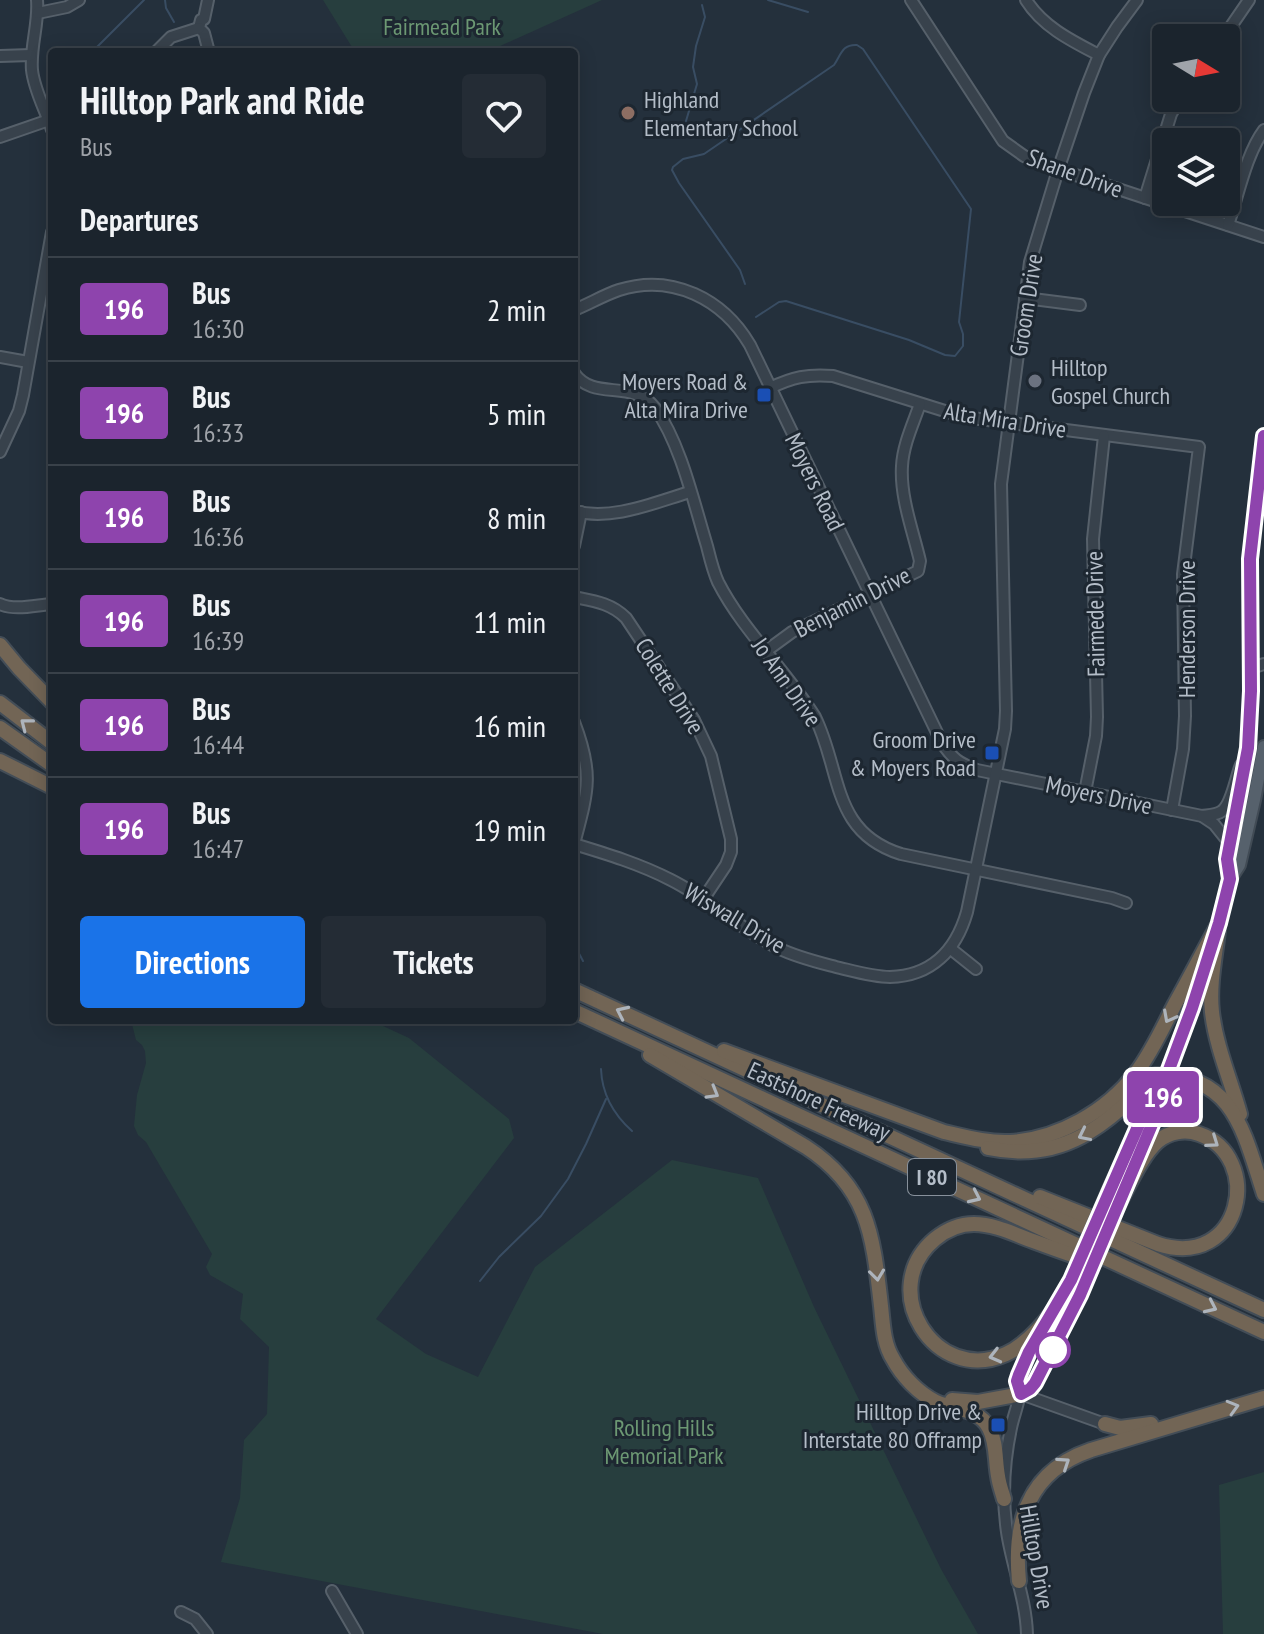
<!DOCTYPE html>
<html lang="en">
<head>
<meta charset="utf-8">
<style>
  :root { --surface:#1b242d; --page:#242c35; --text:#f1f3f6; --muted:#a0a4aa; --line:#394149; --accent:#1a73e8 }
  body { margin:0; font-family:"PT Sans Narrow",sans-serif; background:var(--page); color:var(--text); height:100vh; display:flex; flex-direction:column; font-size:30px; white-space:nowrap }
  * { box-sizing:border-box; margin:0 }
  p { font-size:26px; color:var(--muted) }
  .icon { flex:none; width:44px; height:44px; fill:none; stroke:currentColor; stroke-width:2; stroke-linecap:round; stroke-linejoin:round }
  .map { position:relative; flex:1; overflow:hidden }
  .sheet { position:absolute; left:48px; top:48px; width:530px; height:976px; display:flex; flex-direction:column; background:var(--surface); border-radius:8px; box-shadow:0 4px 20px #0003,0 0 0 2px var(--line) }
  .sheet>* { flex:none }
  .badge { padding:0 16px; border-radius:6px; font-size:28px; line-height:52px }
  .needle { width:52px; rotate:100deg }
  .buttons { position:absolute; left:1152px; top:24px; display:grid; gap:16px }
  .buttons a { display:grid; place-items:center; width:88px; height:88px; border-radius:8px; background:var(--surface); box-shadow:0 4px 20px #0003,0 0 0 2px var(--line); font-size:40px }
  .map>.badge { position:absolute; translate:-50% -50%; box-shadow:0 0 0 4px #fff }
  h2 { padding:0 32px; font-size:30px; line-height:72px }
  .round { display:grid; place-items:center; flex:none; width:84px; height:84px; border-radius:8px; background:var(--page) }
  .headline { display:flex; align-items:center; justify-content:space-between; height:136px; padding:0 32px }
  h1 { font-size:38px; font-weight:700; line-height:60px }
  .action { display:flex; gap:16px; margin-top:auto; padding:16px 32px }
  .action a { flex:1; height:92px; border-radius:8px; background:var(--accent); color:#fff; font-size:32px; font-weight:700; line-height:92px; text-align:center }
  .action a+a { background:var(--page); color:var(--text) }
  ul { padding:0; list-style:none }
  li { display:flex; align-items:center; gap:24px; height:104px; padding:0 32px; border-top:2px solid var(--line) }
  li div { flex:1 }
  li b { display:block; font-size:30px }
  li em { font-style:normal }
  li .badge { min-width:88px; font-weight:700; text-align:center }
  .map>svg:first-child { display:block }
  .green { fill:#273e3e }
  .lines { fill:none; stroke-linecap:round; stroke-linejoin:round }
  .stream { stroke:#394d63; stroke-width:2 }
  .minor-casing { stroke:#56606a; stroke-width:14 }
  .major-casing { stroke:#414b55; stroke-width:16 }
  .highway-casing { stroke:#434d57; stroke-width:18 }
  .minor { stroke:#38424c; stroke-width:10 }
  .major { stroke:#56616c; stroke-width:12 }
  .highway { stroke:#726555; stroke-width:14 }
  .major-bridge-casing { stroke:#414b55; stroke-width:16; stroke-linecap:butt }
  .major-bridge { stroke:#56616c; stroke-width:12 }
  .oneway { stroke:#adb4bc }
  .line-casing { stroke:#fff; stroke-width:18 }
  .line { stroke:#8e44ad; stroke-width:12 }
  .education-dot { fill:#8d6e63; stroke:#1d2731; stroke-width:3 }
  .worship-dot { fill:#6b7280; stroke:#1d2731; stroke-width:3 }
  .transit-dot { fill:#1a4fb4; stroke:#1d2731; stroke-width:3 }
  .stop-dot { fill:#fff; stroke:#8e44ad; stroke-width:4 }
  .labels { text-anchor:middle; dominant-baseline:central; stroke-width:6; stroke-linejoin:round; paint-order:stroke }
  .shield { fill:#1d2731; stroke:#87909b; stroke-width:2 }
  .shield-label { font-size:22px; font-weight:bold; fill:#b4bdc8 }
  .park-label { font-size:24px; fill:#6c9873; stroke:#1d2731 }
  .poi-label { font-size:24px; fill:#b4bdc8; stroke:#1d2731; text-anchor:end }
  .street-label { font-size:24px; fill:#b4bdc8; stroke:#1d2731 }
</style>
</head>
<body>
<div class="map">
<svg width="1264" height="1634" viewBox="0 0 1264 1634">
  <rect width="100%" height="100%" fill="#24303c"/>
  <g class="green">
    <polygon points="323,0 602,0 487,52 355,52"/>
    <polygon points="131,1020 370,1020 409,1038 509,1119 514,1138 376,1319 426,1354 478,1377 535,1267 672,1160 758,1178 814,1307 941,1569 978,1634 603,1634 221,1562 240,1498 244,1440 267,1414 269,1347 240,1319 243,1294 210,1275 206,1267 212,1254 146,1142 138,1135 134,1126 137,1095 146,1063 145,1051 142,1045 136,1040"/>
    <polygon points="1264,1472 1264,1634 1223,1634 1219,1485"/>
  </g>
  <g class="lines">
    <g class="stream">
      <polyline points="165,0 166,8 174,22"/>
      <polyline points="768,0 808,12"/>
      <polyline points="94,52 96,48 144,0"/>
      <polyline points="686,121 697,84 693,67 696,46 705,17 702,5"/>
      <path d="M745,284L740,270L679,183L672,170L673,167L683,159L704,154L834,65C841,55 842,44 857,45L863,49L971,209L959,322L963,334V346L955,356L945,355L909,340L786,301L779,302L756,317"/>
      <polyline points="574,944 583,961"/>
      <path d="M601,1069C602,1095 613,1114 632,1131"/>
      <polyline points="480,1281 499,1257 541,1216 568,1179 586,1144 606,1099"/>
    </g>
    <defs>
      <g id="minor">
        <path d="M37,0C39,24 30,46 32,70C34,90 46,111 52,130"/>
        <polyline points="208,0 204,19 201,20 199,28 204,33 209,52"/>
        <polyline points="911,0 1003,141 1024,156 1036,162 1264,237"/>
        <path d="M1026,0C1043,27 1072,41 1099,55"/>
        <polyline points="38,13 67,7 79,0"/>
        <polyline points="1223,38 1249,0"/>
        <polyline points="156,52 171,37 199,28"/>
        <polyline points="0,56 31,55"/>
        <polyline points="0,137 49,120"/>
        <polyline points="1145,198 1171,114 1180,98"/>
        <path d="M1228,225C1238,196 1246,154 1264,130"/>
        <polyline points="1025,298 1080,305"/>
        <path d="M574,310C589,304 604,295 619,290C672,273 723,299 750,345L942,743C953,759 958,763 977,770L1202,816L1214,824L1230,844"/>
        <polyline points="0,357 28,362"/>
        <path d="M574,373C594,402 632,378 655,408C681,444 694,504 707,546C710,558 713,571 718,582C743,631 786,670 815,717C842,772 831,832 901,854L1112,898L1126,903"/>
        <path d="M770,388C793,377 807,374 833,376L964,417L1199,447L1183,574L1185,716L1183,749L1172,810"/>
        <polyline points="0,452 19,411 23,395 52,232"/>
        <path d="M574,511C612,521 653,503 690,492"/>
        <polyline points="574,546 581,512"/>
        <path d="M574,597C594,601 611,603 626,618L694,720L711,756L731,839V852L726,865L704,898"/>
        <path d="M0,604C15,611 36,605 52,604"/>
        <path d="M766,651L792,632L918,571L920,561C913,531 900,497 902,466C903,445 913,424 920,404"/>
        <polyline points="1251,668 1264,664"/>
        <path d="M574,722C594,774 588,791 574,844"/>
        <polyline points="1085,792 1096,736 1097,717 1093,539 1104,436"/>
        <path d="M1202,816C1209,815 1217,815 1222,811C1232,804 1236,776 1241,765"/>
        <path d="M574,844C607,854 640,864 671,880C709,899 740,929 778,948C796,957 817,962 836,967C853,971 873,977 890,977C932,976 956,950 967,912L1005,729L1006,711L1001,484L1030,262L1058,170L1084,93L1099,55L1117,27L1137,0"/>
        <polyline points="951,949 976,969"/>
        <polyline points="1021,1394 1105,1424"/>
        <polyline points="332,1591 357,1634"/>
        <polyline points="181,1612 195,1619 207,1634"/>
        <path d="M1027,1634C1026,1599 1012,1566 1007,1532C1002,1498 1004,1461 1011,1428C1013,1418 1017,1408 1019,1398C1021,1391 1017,1383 1019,1375L1041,1331"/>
      </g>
      <g id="major">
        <polyline points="1230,879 1227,859 1248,748 1251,691 1250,559 1264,436"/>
        <polyline points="1216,930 1230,879 1239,865 1254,800 1264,747"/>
        <polyline points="1135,1164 1168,1086 1167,1075 1192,1008 1210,948"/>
        <polyline points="1110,1187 1157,1083 1167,1075"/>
        <polyline points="1021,1394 1030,1389 1035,1383 1080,1295"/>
      </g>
      <g id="highway">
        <polyline points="0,645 19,668 52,702"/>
        <polyline points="0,703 52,743"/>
        <polyline points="0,728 52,765"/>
        <polyline points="0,761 52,787"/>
        <path d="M1218,931C1215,957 1209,986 1212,1012C1216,1047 1231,1081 1240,1114"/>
        <polyline points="574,990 1264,1310"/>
        <polyline points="574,1011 1264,1332"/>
        <path d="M724,1051L944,1132C966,1137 988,1143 1010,1142C1059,1139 1107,1111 1136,1073C1152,1052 1163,1027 1175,1004C1190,977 1204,950 1219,923"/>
        <path d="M650,1055L806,1147C869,1188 873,1236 881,1306C883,1323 883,1343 893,1359C902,1376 918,1393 936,1402C954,1410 979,1408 989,1428C997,1443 995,1460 998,1476C999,1484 1002,1492 1004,1499"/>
        <path d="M988,1148C1063,1164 1107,1125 1155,1075C1234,1073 1244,1133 1264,1194"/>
        <path d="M1040,1197L1158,1244C1243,1271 1264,1156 1199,1134C1185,1129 1169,1132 1158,1141C1142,1155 1129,1185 1119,1203"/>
        <path d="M1055,1309C1042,1326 1026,1345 1006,1354C935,1386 875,1289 935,1239C946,1230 960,1224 974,1224C994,1224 1014,1234 1033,1241C1052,1248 1071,1255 1090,1261"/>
        <polyline points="952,1400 978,1402 1021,1394"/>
        <polyline points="1105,1424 1120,1428 1151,1424"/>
        <path d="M1019,1581C1013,1521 1029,1471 1091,1450L1264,1398"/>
      </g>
    </defs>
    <use href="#minor" class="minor-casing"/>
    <use href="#major" class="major-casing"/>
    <use href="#highway" class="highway-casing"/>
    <use href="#minor" class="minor"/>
    <use href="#major" class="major"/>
    <use href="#highway" class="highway"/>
    <defs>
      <g id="major-bridge">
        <polyline points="1064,1295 1110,1187"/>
        <polyline points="1080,1295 1119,1203"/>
      </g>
    </defs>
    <use href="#major-bridge" class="major-bridge-casing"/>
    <use href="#major-bridge" class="major-bridge"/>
  </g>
  <defs><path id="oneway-chevron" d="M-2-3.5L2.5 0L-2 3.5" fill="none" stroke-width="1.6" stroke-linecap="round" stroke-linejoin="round" transform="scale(2)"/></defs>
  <g class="oneway">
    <use href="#oneway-chevron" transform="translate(26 724) rotate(-142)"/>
    <use href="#oneway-chevron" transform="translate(622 1012) rotate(-155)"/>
    <use href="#oneway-chevron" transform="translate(1169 1017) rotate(118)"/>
    <use href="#oneway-chevron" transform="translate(713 1093) rotate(30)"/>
    <use href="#oneway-chevron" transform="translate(1084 1135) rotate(154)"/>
    <use href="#oneway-chevron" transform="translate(1213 1142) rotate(35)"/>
    <use href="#oneway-chevron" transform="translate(975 1197) rotate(25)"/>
    <use href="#oneway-chevron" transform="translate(877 1275) rotate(83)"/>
    <use href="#oneway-chevron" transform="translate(1211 1307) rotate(25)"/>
    <use href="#oneway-chevron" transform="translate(995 1356) rotate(166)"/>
    <use href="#oneway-chevron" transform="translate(1233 1407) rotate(-16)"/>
    <use href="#oneway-chevron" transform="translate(1064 1463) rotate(-34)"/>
  </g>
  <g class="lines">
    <defs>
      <polyline id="line" points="1157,1083 1071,1280 1029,1352 1019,1375 1017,1381 1021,1394 1030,1389 1035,1383 1080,1295 1156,1115 1168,1086 1167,1075 1192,1008 1219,923 1230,879 1227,859 1248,748 1251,691 1250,559 1264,436"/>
    </defs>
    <use href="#line" class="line-casing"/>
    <use href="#line" class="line"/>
  </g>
  <circle class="education-dot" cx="628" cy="113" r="8"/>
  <circle class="worship-dot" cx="1035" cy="381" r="8"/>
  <g class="transit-dot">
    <rect x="756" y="387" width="16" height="16" rx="4"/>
    <rect x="984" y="745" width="16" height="16" rx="4"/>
    <rect x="990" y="1417" width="16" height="16" rx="4"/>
  </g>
  <circle class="stop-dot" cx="1053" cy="1350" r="16"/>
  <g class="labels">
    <rect class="shield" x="908" y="1159" width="48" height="36" rx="6"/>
    <g class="shield-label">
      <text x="932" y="1177">I 80</text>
    </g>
    <g class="park-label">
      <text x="442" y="26">Fairmead Park</text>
      <text x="664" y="1427">Rolling Hills<tspan x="664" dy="28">Memorial Park</tspan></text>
    </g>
    <g class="poi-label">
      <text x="644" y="99" text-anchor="start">Highland<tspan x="644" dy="28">Elementary School</tspan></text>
      <text x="1051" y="367" text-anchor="start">Hilltop<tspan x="1051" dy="28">Gospel Church</tspan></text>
      <text x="748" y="381">Moyers Road &amp;<tspan x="748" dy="28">Alta Mira Drive</tspan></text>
      <text x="976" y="739">Groom Drive<tspan x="976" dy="28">&amp; Moyers Road</tspan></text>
      <text x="982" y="1411">Hilltop Drive &amp;<tspan x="982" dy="28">Interstate 80 Offramp</tspan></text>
    </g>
    <g class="street-label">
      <text transform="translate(1075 173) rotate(20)">Shane Drive</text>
      <text transform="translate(1026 305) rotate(-81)">Groom Drive</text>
      <text transform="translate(1005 420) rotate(9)">Alta Mira Drive</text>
      <text transform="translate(815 482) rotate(64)">Moyers Road</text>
      <text transform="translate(852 602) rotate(-27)">Benjamin Drive</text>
      <text transform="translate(1095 614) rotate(-91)">Fairmede Drive</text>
      <text transform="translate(1186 629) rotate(-90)">Henderson Drive</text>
      <text transform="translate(787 682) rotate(55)">Jo Ann Drive</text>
      <text transform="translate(670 686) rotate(58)">Colette Drive</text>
      <text transform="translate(1099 795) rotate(12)">Moyers Drive</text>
      <text transform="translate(735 918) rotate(31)">Wiswall Drive</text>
      <text transform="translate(819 1101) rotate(25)">Eastshore Freeway</text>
      <text transform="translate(1037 1557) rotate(80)">Hilltop Drive</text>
    </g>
  </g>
</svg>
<div class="buttons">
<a><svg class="needle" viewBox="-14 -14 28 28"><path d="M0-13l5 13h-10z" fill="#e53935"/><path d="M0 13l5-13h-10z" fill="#a0a4aa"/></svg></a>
<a><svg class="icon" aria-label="layers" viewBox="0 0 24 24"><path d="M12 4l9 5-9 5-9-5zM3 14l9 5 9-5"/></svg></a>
</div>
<b class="badge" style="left:1163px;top:1097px;background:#8e44ad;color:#fff">196</b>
<section class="sheet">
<div class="headline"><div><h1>Hilltop Park and Ride</h1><p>Bus</p></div><a class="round"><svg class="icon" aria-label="heart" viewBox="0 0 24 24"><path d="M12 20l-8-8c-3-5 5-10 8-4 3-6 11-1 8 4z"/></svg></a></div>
<h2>Departures</h2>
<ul>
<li><span class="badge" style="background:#8e44ad;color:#fff">196</span><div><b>Bus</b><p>16:30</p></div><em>2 min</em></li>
<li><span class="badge" style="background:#8e44ad;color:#fff">196</span><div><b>Bus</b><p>16:33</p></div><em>5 min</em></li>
<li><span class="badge" style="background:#8e44ad;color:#fff">196</span><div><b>Bus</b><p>16:36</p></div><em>8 min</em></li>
<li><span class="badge" style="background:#8e44ad;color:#fff">196</span><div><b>Bus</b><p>16:39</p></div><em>11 min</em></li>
<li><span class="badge" style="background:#8e44ad;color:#fff">196</span><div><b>Bus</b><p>16:44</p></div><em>16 min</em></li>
<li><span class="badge" style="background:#8e44ad;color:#fff">196</span><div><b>Bus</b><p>16:47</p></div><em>19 min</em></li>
</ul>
<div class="action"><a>Directions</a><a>Tickets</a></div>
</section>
</div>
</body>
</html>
